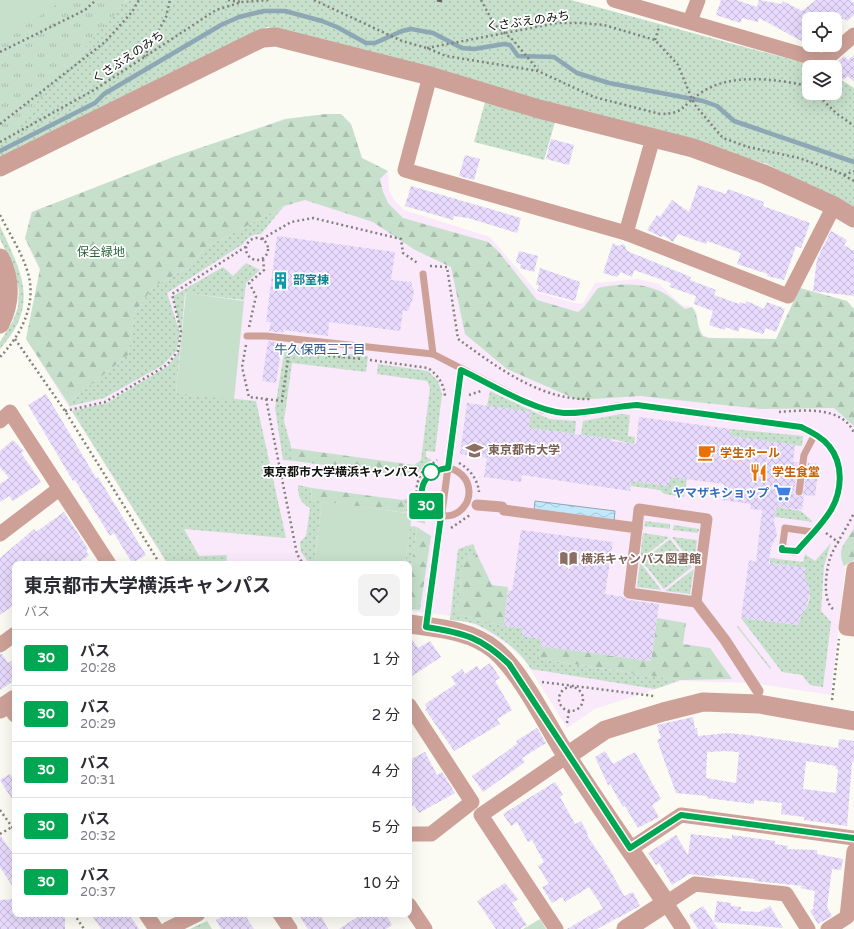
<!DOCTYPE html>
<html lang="ja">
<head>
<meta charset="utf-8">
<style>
  :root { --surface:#fff; --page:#f2f2f3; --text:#2b2b33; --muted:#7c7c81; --line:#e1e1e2 }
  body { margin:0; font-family:"Varela Round","Noto Sans JP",sans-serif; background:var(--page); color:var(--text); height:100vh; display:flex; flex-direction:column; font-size:15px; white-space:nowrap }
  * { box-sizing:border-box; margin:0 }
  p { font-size:13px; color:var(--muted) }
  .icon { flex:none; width:22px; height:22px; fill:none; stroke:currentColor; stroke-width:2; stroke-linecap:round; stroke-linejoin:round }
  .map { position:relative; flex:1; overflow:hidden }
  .sheet { position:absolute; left:12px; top:561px; width:400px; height:356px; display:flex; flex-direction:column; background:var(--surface); border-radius:8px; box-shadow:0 4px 16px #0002 }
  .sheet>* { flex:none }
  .badge { padding:0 8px; border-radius:3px; font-size:14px; line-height:26px }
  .buttons { position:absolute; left:802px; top:12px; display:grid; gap:8px }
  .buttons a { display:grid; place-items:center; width:40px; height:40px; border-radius:8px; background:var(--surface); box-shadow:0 4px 16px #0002; font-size:20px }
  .map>.badge { position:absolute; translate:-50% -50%; box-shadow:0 0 0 2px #fff }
  .round { display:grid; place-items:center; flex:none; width:42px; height:42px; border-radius:8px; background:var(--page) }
  .overview { display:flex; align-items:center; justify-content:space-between; height:68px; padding:0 12px }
  h1 { font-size:19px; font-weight:700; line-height:30px }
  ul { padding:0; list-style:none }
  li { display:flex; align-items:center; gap:12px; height:56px; padding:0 12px; border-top:1px solid var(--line) }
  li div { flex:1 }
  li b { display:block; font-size:15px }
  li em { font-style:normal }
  li .badge { min-width:44px; font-weight:700; text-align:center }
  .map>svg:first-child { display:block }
  .education { fill:#fae9fb }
  .grass { fill:url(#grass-dots) }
  .forest { fill:url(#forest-firs) }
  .park { fill:url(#park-tufts) }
  .garden { fill:#c6e0cb }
  .water { fill:url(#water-waves); stroke:#8da7b5 }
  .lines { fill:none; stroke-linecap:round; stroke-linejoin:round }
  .stream { stroke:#8da7b5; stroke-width:4.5 }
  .building { fill:url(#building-cross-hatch); fill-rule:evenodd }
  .path { stroke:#82827d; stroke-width:2.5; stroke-dasharray:2 3; stroke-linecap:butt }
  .service { stroke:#cda198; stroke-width:7 }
  .pedestrian { stroke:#cda198; stroke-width:11 }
  .minor { stroke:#cda198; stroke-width:15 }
  .tertiary { stroke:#cda198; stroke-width:19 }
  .rail { stroke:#646460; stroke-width:3; stroke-dasharray:6 3; stroke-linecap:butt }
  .line-casing { stroke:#fff; stroke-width:9 }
  .line { stroke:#00a651; stroke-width:6 }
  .stop-dot { fill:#fff; stroke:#00a651; stroke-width:2 }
  .labels { text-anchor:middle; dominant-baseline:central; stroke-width:3.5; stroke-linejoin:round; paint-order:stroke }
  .street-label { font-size:12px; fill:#10100e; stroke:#fff }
  .park-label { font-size:12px; fill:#29633a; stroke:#fff }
  .culture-label { font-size:12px; font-weight:bold; fill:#0d838f; stroke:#fff; text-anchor:start }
  .education-label { font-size:12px; font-weight:bold; fill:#785e54; stroke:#fff; text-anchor:start }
  .food-label { font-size:12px; font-weight:bold; fill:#c56008; stroke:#fff; text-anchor:start }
  .stop-label { font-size:12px; font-weight:bold; fill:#10100e; stroke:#fff; text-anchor:end }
  .shop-label { font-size:12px; font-weight:bold; fill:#366cbe; stroke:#fff; text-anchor:end }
  .neighbourhood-label { font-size:13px; fill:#32558c; stroke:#fff }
</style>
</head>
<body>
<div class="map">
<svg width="854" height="929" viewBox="0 0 854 929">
  <defs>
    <pattern id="grass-dots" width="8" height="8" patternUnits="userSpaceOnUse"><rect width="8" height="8" fill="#c6e0cb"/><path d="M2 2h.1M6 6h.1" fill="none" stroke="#a9bfad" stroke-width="1.8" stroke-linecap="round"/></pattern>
    <pattern id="forest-firs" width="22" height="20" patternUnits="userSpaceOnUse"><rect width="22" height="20" fill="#c6e0cb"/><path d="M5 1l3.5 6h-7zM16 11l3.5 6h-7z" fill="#a9bfad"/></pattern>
    <pattern id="park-tufts" width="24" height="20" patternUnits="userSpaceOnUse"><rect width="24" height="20" fill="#c6e0cb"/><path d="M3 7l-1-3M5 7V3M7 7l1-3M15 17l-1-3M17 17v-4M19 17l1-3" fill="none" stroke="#a9bfad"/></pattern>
    <pattern id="water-waves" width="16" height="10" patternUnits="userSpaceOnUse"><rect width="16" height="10" fill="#c2e8fc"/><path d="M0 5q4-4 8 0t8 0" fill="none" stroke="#a6c6d7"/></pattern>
    <pattern id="building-cross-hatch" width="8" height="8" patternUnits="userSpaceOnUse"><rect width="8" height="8" fill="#e7dafc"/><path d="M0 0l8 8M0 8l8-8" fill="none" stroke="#c5bad7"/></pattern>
  </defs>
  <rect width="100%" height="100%" fill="#fbfaf3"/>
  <polygon class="education" points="326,114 341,114 351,124 362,158 388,171 389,190 394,200 404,210 490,237 538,293 579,304 583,303 595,283 639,279 659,284 682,305 692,307 697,313 698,324 703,336 715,338 776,339 800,288 847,301 854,309 854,561 845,567 831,695 753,683 681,681 595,709 567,728 526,662 507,644 477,626 445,615 409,611 409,564 167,564 26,339 40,271 25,239 31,212 283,119"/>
  <g class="grass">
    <polygon points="127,0 571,0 819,67 809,67 809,93 835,93 835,76 854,88 854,210 767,164 559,105 267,27 168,74 0,159 0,116 66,65"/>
    <polygon points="485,102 555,122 544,160 474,142"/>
    <path d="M284,206L261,234C252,234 248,237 243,244L167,293L180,333L177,350L163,365L104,398L70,406L68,403L128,355L135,312L154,286L188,268L205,248Z"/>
    <path d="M0,226C22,274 40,304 0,349V342L13,321L18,307L19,290L14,269L0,239Z"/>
    <polygon points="246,263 260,270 246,283 244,300 185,293 176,393 256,401 286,538 184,529 199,556 227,555 226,564 168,564 72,411 107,403 168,366 179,352 181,332 173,296 223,267 233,276"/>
    <polygon points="285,347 368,356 366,372 292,363 284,421 295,461 283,460 275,408"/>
    <polygon points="378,364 428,371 438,381 442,394 435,452 426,451 426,457 432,460 425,464 417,474 405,476 414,465 421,460 430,388 427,381 377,374"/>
    <polygon points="490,391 549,419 576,421 575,434 529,428 531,412 487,406"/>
    <polygon points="621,414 630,415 628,436 635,437 634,444 612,439 581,435 583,421"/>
    <polygon points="731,429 803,436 802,446 730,436"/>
    <polygon points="670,477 687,479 684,497 664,494 660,490 631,486 631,481 668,486"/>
    <path d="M298,485L312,488L311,500L322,501L315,555L317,564H310L301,552L300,542L306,536L310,508C300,503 298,496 298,485Z"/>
    <polygon points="413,497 419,511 425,518 425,524 411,519 412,514 407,513 402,500"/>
    <polygon points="776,507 801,511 813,522 775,517"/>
    <polygon points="645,521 670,524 670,529 644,526"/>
    <polygon points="674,525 699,529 698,533 673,530"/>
    <polygon points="410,526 417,527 409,584 409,564 405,564"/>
    <polygon points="643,533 669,537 640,560"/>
    <polygon points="672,537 697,540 694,566"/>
    <polygon points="670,539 692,567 664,589 642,561"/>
    <path d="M831,543L824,566L821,611L831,622L823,687L810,685L802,675L782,672L741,618L798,625C800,614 809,608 810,596C811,588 806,585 805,578C804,575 805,571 806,568L770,563V558L803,562L805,554L815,561Z"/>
    <path d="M473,544L477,554L463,561L457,614L504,626L523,628L522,636L541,639L539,659L680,680L655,689L531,669C520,650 498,635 478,625C470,621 459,621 450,620L458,549Z"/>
    <polygon points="640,562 661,590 637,587"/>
    <polygon points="694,569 690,594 665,591"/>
    <polygon points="738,626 771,668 770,669 737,627"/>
  </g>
  <g class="forest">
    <path d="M326,114H341L351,124L362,158L388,171L380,179L383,192L388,203L403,218L488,242L498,251L537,300L578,312L584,307L598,288C617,284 638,282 657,290C667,293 677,303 685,309L692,307C699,315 696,327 703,336L709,338L776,339L800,288L847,301L854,309V426L834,408L761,409L640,396L578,400L507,369L465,334L451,267L415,250L373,222L305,200L284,206L205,248L188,268L154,286L135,312L128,355L68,403L26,339L40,269L25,238L32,212L173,157L286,119Z"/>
    <polygon points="290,448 414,465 405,476 295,461"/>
    <polygon points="312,488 402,500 407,513 311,500"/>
    <polygon points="417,527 431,536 420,610 409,609 409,584"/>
    <path d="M854,528V560L844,566C836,547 846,544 854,528Z"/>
    <polygon points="477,554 492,585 508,587 504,626 457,614 463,560"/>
    <polygon points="657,618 686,623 683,644 710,648 732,679 680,680 539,659 540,646 651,661"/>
  </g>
  <g class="park">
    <polygon points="0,0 126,0 122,8 96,35 0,145"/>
    <polygon points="207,921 212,929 190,929"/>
  </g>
  <g class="garden">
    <polygon points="0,0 63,0 15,33 0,31"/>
    <polygon points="186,293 244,301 234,400 176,393"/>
    <polygon points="322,501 412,514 405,564 317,564 315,556"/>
    <polygon points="540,919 546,929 523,929"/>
  </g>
  <polygon class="water" points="535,501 615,511 614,522 534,511"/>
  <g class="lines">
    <polyline class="stream" points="0,151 95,103 104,94 121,84 221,25 239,17 264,11 285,11 322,21 337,27 366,43 375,43 402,31 411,29 433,33 462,48 474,49 504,44 510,45 518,56 554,57 577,73 609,83 703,101 717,106 734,121 854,162"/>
  </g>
  <g class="building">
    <polygon points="721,0 736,0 757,7 759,0 781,4 783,1 802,11 816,0 850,0 854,3 854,15 847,21 844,19 809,19 809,45 759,18 758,22 742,18 740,23 716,15"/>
    <polygon points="854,55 854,82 848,76 843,80 835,71 835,67 832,67 844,56 848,60"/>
    <polygon points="551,139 574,145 569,165 546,159"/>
    <polygon points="465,155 480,159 474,180 459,176"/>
    <polygon points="698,185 726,194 728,189 744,195 764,202 763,206 810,223 801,248 796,246 784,280 767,276 768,274 737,264 741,253 707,241 706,244 678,234 673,242 663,235 661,237 647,230 657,215 660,217 672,200 689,212"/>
    <polygon points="411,186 521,218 517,233 468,218 454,216 453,220 405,206"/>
    <polygon points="831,231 847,240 844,245 854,251 854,296 813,291 817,259"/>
    <polygon points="277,236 395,252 391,280 411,282 414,292 413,298 408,311 403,311 400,331 329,322 328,336 284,330 283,333 269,331 271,322 266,322"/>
    <polygon points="613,243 618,246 624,244 627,251 691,277 690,280 716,290 714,295 739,304 740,302 745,304 747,301 764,309 767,302 785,309 776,332 766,328 763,334 740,327 738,332 726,327 725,330 709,325 713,311 694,304 696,296 670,287 671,283 634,270 632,277 621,272 617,277 603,273"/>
    <polygon points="519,251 538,256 534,272 520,268 521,264 516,262"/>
    <polygon points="540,268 580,282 575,301 537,291 539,285 536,285"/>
    <polygon points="268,341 282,343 276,383 262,381"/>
    <polygon points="46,394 96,478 98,477 146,555 132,563 114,533 110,536 75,480 73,481 28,405"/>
    <polygon points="467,403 531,412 529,428 612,439 612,441 636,444 639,417 731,429 730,436 795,445 793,462 798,462 794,494 799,497 803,495 808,463 819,464 815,496 804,495 802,510 776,507 774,522 777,535 771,547 769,563 806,568 805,578 809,585 810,594 805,611 800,617 798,625 741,618 749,560 756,562 762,510 750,509 751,504 722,500 724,484 670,477 669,486 631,481 630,491 522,475 521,482 484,477 487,458 460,454"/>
    <polygon points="13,440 24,451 21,453 41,482 13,501 9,496 0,502 0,484 9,478 0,467 0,451"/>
    <polygon points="64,512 88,549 86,551 89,555 77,564 15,564 15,604 0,615 0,558 34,529 36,532"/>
    <polygon points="521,530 613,542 605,594 623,597 628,600 659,604 651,661 540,646 541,639 522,636 523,628 504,626 508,590 512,591"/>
    <polygon points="409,635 418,648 430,641 441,657 409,678"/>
    <polygon points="0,654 2,654 8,663 15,659 15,680 0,690"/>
    <polygon points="490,663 500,678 495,681 512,710 497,719 500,724 454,751 425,709 427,708 425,704 456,684 451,677 462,669 465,674 477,666 480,670"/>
    <path d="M693,717L695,729L697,728L698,736L727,733L749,735L838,748L839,739L854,741V762H852L847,826L804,820V817L781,814L782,803L754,800V804L707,798L708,796L676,793L657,740L661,738L657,725ZM725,751L739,752L736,783L706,778L707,752ZM806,761L836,766V769H838L836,793L803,789Z"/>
    <polygon points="537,728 546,743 522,758 525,762 483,792 472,776 517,744 516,741"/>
    <polygon points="605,751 613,764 635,752 661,799 652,805 659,817 638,828 625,806 623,807 610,784 608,785 595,757"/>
    <polygon points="425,752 437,775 442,772 455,793 419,813 414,805 409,809 409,760"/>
    <polygon points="10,774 15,781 15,804 0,780"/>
    <polygon points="555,782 563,795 560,797 575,824 581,821 588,834 587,835 610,870 624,896 633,892 640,906 597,929 567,929 603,908 589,887 565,902 562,897 552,903 542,887 549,884 538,866 544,862 532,840 528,842 517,822 511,826 503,814"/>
    <polygon points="691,834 732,839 732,835 775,841 775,844 788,846 787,849 817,850 817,854 843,859 841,870 832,869 827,907 832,916 818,924 810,911 813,909 815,891 800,888 804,886 754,881 755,879 715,875 715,877 689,874 672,885 659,863 656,865 648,853 676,835 688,855"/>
    <polygon points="0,835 15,857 15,890 0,867"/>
    <polygon points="505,883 518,899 512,903 527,925 520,929 496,929 477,901"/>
    <polygon points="15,899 15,914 65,914 65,929 0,929 0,900"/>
    <polygon points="717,901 731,903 731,906 741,907 740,911 759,912 770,906 783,928 714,922"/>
    <polygon points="703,906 718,929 698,929 689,915"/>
    <polygon points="91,914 129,914 139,929 101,929"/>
    <polygon points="226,914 244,914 254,929 221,929 216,920"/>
    <polygon points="298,914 320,914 328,929 308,929"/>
    <polygon points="362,914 386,914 392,925 386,929 339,929"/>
  </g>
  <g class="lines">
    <g class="path">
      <polyline points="228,0 241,2"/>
      <path d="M314,0L402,41L427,48L446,56L538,71L594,97L660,114C684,114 682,106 699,94C730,72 774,79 809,86"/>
      <polyline points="481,0 494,24 513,40 538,70"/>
      <polyline points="655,40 659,27"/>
      <polyline points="427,48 557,23 581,23 604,25 655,40 678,65 694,104 723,138 748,147 799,158 838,172 854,181"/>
      <polyline points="0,52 85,10 96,0"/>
      <polyline points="144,57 166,17 170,0"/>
      <polyline points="816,93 836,113 854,126"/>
      <polyline points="0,124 105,42 132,12 139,0"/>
      <polyline points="0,142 94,90 216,10 242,2 269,0"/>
      <polyline points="844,175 854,171"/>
      <path d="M0,215C9,233 21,251 27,270C38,302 22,334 0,357"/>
      <circle cx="257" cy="249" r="11"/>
      <polyline points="262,239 291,222 313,218 401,239 403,253 419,264"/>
      <path d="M430,266L447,267L458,339C497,367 541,401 591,399"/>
      <polyline points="249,327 256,296 249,283 264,270 263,258"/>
      <polyline points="15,339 65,411 160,564"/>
      <polyline points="246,345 242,367 249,397 266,399 297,554 303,564"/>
      <path d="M370,360L428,368C438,375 444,384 445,396"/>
      <polyline points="469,395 481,391"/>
      <polyline points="266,399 282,401 289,352 363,359"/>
      <polyline points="65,411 105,402 167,365 178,351 181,332 172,294 247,246"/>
      <path d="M779,412C803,410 843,406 854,433"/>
      <path d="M459,463C470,469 478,480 479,492"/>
      <path d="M430,518C415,508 412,484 424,470C428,466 433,464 437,460"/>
      <polyline points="451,528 470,515"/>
      <polyline points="826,533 839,543"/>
      <path d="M833,609C822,600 826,571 830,558C836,543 847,528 854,513"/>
      <polyline points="542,682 654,696"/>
      <circle cx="571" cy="699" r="12"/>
      <polyline points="832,700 839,639"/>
      <polyline points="567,723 569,711"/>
      <polyline points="0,810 15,831"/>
      <polyline points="0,834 12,827"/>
      <polyline points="74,914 84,929"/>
    </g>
    <g class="service">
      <polyline points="423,274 433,354"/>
      <path d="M247,336H266L433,354L542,410L564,413H584L617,406L637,405L801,427C811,432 822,437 829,446C844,464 842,491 831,510C823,524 808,537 798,550L795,552L782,550L785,528L813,532"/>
      <circle cx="445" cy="492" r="24"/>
      <polyline points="799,492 804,455 815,434"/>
      <polyline points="427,625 461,370"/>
    </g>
    <g class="pedestrian">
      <polyline points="477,505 502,507 504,510 637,528 629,593 696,602 725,640 758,691"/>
      <polyline points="637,528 639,509 707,519 696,602"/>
    </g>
    <g class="minor">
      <polyline points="614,0 824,61 854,35"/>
      <polyline points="690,21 698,0"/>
      <polyline points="430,76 405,170 626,233 788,296 834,206"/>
      <polyline points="626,233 653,138"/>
      <polyline points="0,421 10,412 109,564"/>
      <polyline points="0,534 59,489"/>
      <polyline points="854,569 846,628 854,629"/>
      <polyline points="0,645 15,634"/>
      <polyline points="7,704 15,715"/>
      <polyline points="409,705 472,802 431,834 409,834"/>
      <polyline points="630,849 681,815 854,838"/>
      <polyline points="409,905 425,929"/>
      <polyline points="146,914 156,929"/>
      <polyline points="280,914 290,929"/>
      <polyline points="168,929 198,914"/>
      <polyline points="556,929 481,815 567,756"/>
      <polyline points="683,929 666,903 695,884 786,894 808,929"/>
      <polyline points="828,929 847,917 854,851"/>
    </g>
    <g class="tertiary">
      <polyline points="0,167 258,40 263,38 276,37 430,76 539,109 693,148 764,174 834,206 854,218"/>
      <path d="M0,258C11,280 11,302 0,324"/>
      <path d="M409,624C438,628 471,630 495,650C521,673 543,717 561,747C595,800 631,851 666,903L626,929"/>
      <polyline points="0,709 15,699"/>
      <polyline points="567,756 605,730 663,712 703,702 759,704 854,721"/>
    </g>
    <polyline class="rail" points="437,0 442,1"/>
  </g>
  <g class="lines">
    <defs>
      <path id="line" d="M782,548V550L797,551C808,538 822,525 831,510C842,491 844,464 829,446C822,437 811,432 801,427L637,405C613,406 589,414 564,413C534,411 489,383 461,370L448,468C417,471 412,505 441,516L426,627C464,633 481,637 509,664L630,848L681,815L854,838"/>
    </defs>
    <use href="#line" class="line-casing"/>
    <use href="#line" class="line"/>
  </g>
  <defs>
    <symbol id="building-bare" viewBox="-9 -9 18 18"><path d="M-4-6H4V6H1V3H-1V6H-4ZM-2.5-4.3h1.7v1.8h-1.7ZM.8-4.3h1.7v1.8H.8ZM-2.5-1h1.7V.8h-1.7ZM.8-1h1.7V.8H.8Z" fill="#0f9aa8" stroke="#fff" stroke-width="2.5" paint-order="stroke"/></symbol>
    <symbol id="university-bare" viewBox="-9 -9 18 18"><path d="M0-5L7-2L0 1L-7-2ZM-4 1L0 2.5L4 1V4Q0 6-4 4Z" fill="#8d6e63" stroke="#fff" stroke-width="2.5" paint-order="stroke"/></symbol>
    <symbol id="cafe-bare" viewBox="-9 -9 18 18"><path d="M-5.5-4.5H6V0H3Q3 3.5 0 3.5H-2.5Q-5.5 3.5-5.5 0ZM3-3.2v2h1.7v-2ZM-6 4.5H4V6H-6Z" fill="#e8710a" stroke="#fff" stroke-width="2.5" paint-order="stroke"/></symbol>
    <symbol id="restaurant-bare" viewBox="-9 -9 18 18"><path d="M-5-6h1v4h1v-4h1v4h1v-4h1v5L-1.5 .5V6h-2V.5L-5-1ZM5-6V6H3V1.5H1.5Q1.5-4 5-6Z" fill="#e8710a" stroke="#fff" stroke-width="2.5" paint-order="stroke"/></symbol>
    <symbol id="supermarket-bare" viewBox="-9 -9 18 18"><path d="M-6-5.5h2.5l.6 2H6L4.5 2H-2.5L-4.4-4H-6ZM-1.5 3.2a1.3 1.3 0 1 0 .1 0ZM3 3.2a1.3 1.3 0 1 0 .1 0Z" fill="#3f7fe0" stroke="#fff" stroke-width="2.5" paint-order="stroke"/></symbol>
    <symbol id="library-bare" viewBox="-9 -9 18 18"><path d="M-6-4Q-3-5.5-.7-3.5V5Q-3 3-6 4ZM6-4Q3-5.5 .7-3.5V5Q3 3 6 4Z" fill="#8d6e63" stroke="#fff" stroke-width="2.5" paint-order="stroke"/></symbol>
  </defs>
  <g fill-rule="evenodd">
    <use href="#building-bare" x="268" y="268" width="25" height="25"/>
    <use href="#university-bare" x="462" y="438" width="25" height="25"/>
    <use href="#cafe-bare" x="694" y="440" width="25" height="25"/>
    <use href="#restaurant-bare" x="746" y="460" width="25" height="25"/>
    <use href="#supermarket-bare" x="770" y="480" width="25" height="25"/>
    <use href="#library-bare" x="556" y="546" width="25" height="25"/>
  </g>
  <circle class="stop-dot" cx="431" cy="472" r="8"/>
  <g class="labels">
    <g class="street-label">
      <text transform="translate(528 21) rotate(-8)">くさぶえのみち</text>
      <text transform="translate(128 57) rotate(-34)">くさぶえのみち</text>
    </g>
    <g class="park-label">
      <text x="101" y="252">保全緑地</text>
    </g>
    <g class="culture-label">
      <text x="293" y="280">部室棟</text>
    </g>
    <g class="education-label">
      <text x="488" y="450">東京都市大学</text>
      <text x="581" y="559">横浜キャンパス図書館</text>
    </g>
    <g class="food-label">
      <text x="720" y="453">学生ホール</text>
      <text x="772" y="472">学生食堂</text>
    </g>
    <g class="stop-label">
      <text x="419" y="472">東京都市大学横浜キャンパス</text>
    </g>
    <g class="shop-label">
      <text x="769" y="493">ヤマザキショップ</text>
    </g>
    <g class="neighbourhood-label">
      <text x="320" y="350">牛久保西三丁目</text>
    </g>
  </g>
</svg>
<div class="buttons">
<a><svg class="icon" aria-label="locate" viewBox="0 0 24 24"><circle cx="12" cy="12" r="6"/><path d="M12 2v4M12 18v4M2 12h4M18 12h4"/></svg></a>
<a><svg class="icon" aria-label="layers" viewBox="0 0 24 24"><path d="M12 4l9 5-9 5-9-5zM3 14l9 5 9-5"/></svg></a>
</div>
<b class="badge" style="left:426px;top:506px;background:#00a651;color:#fff">30</b>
<section class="sheet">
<div class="overview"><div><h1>東京都市大学横浜キャンパス</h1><p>バス</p></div><a class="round"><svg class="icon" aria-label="heart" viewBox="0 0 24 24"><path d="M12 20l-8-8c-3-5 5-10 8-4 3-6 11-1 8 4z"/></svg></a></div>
<ul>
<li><span class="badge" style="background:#00a651;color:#fff">30</span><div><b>バス</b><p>20:28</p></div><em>1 分</em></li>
<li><span class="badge" style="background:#00a651;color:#fff">30</span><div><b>バス</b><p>20:29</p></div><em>2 分</em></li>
<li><span class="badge" style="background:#00a651;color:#fff">30</span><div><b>バス</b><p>20:31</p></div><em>4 分</em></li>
<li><span class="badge" style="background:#00a651;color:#fff">30</span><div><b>バス</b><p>20:32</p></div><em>5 分</em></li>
<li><span class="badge" style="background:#00a651;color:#fff">30</span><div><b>バス</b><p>20:37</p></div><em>10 分</em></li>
</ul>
</section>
</div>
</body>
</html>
